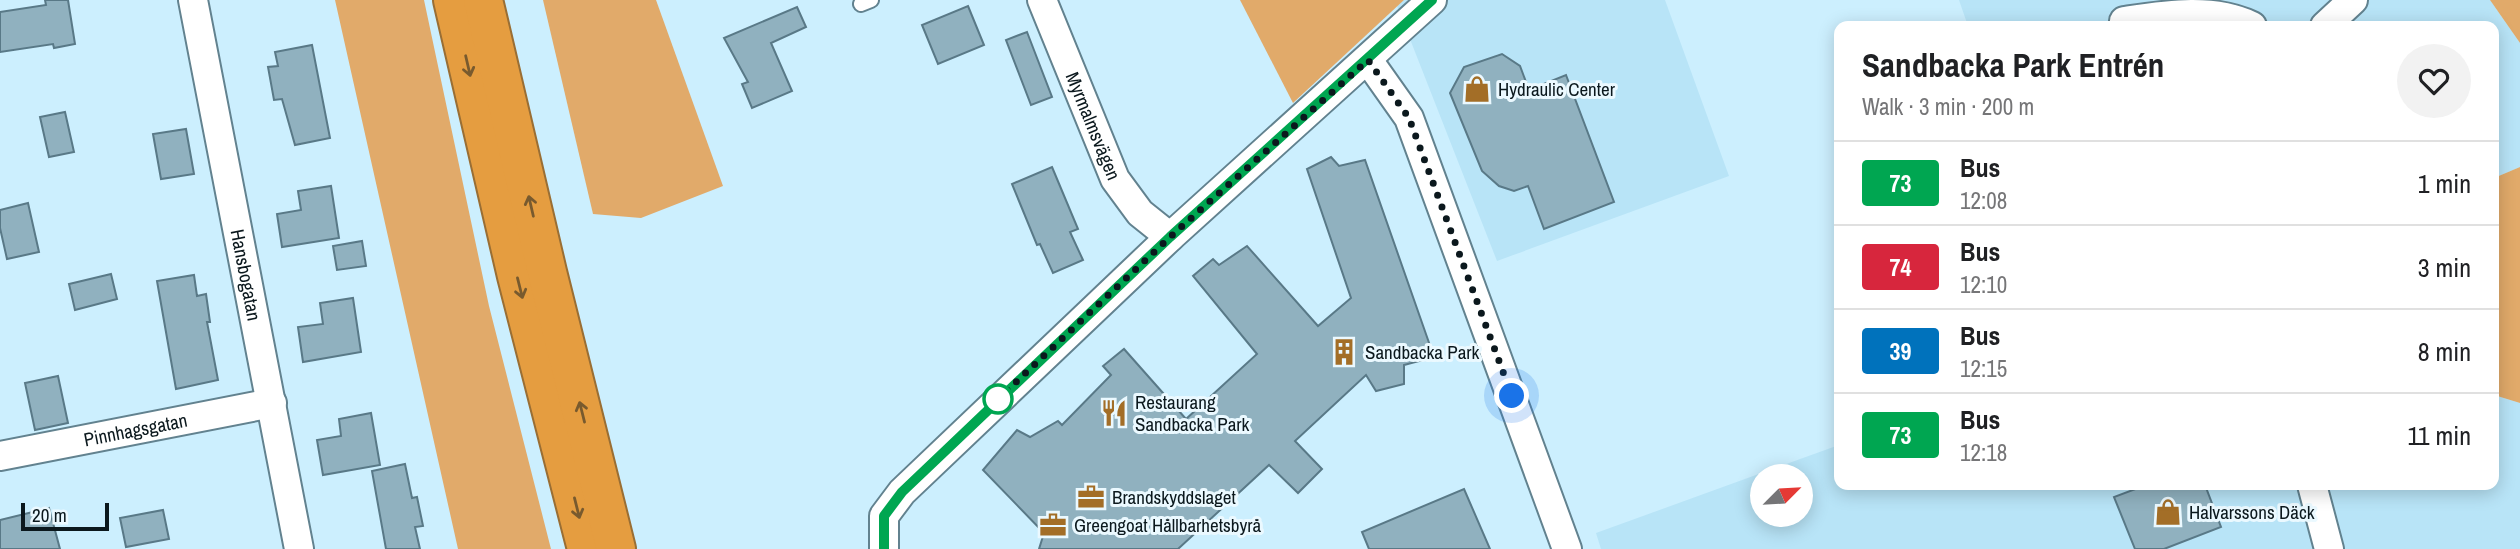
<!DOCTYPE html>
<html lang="en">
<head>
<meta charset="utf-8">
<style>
  :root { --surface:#fff; --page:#f2f2f2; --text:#202124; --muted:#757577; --line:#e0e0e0 }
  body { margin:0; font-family:"Archivo Narrow",sans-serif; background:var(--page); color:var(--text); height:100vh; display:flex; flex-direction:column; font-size:26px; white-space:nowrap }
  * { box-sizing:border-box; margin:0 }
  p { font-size:23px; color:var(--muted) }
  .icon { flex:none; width:38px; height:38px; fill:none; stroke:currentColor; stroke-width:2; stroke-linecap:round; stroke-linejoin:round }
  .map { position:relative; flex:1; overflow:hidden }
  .side { position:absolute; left:1834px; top:21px; width:665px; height:469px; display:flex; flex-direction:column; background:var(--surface); border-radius:14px; box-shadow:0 4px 18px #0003 }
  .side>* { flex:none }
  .badge { padding:0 14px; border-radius:5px; font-size:24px; line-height:46px }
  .needle { width:46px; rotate:66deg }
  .controls { position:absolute; left:1750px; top:464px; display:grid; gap:14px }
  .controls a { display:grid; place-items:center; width:63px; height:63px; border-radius:50%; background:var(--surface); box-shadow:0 4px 18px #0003; font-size:35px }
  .scale { position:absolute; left:21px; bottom:18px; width:88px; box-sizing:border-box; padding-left:7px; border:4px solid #0b181d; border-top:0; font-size:19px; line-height:24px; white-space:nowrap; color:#0b181d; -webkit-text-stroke:5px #ebf9ff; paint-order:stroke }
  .you { position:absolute; width:35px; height:35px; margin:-18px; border:5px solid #fff; border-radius:50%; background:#1a73e8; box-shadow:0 0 0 10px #1a73e833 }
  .map>.badge { position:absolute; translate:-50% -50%; box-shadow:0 0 0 4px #fff }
  .round { display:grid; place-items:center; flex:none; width:74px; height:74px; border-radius:37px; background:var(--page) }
  .head { display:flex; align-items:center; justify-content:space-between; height:119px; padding:0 28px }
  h1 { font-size:33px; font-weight:700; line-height:52px }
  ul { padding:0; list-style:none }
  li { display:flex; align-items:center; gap:21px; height:84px; padding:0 28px; border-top:2px solid var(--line) }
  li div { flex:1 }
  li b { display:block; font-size:26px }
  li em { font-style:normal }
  li .badge { min-width:77px; font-weight:700; text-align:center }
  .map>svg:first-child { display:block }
  .built { fill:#b8e4f7; fill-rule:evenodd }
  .forest { fill:#e1aa6a }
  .building { fill:#90b1bf; stroke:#597987; stroke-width:2 }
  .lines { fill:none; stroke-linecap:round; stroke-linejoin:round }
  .lane-casing { stroke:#62828f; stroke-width:18 }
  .street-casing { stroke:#62828f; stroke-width:32 }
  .highway-casing { stroke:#996e34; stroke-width:42 }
  .lane { stroke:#fff; stroke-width:14 }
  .street { stroke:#fff; stroke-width:28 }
  .highway { stroke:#e59d40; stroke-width:38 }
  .oneway { stroke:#785a2e }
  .line-casing { stroke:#fff; stroke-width:16 }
  .line { stroke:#00a651; stroke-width:10 }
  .walk { stroke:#0b181d; stroke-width:7; stroke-dasharray:0 12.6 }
  .stop-dot { fill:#fff; stroke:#00a651; stroke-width:3.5 }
  .labels { text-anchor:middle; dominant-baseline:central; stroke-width:6; stroke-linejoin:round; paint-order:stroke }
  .poi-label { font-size:19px; fill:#0b181d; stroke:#ebf9ff; text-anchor:start }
  .street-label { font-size:19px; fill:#0b181d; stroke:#ebf9ff }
</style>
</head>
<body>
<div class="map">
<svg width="2520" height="549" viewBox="0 0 2520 549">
  <rect width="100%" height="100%" fill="#cceffe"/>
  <g class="built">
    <polygon points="1404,0 1665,0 1729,176 1497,261 1397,6"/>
    <polygon points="1959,0 2490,0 2520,43 2520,167 2494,178 2494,26 1968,26"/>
    <path d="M2494,395L2520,403V549H1601L1596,533L1839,445V485H2494ZM1762,476H1801V514H1762Z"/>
  </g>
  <g class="forest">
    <polygon points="335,0 424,0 489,306 551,549 458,549"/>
    <polygon points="543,0 656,0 723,186 641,218 593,214"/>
    <polygon points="1240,0 1404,0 1293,103"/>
    <polygon points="2490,0 2520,0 2520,43"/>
    <polygon points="2520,167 2520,403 2494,395 2494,178"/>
  </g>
  <g class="building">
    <polygon points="45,0 68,0 75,44 54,48 53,44 0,52 0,12 46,5"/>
    <polygon points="968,6 984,45 938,64 922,25"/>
    <polygon points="797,7 806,27 771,43 792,91 752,108 742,84 748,82 724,38"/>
    <polygon points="1027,32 1052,97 1031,105 1006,40"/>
    <polygon points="312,45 330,138 295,145 282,99 274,100 268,67 278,66 275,52"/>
    <polygon points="1502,54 1520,66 1529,90 1566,75 1614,202 1544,229 1528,186 1514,191 1499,186 1482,171 1450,93 1464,67"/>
    <polygon points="65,112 74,152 49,157 40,117"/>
    <polygon points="186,129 194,174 161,179 153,134"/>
    <polygon points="1331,157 1339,166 1365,160 1434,357 1404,365 1404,384 1376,391 1366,375 1295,441 1322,469 1298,493 1269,465 1178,549 1039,549 1044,533 983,470 1017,430 1030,437 1058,421 1062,425 1111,375 1103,366 1124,349 1186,419 1257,354 1193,276 1213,259 1219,265 1247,246 1318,326 1351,298 1307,169"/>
    <polygon points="1052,167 1078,229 1070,232 1083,260 1053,273 1040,244 1037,245 1012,184"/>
    <polygon points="331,186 339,238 282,247 277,214 301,210 298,191"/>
    <polygon points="28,203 39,252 7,259 0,228 0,210"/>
    <polygon points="362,241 366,266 337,270 333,246"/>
    <polygon points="111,274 117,299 75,310 69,284"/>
    <polygon points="194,275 197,296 206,294 210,322 207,322 218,380 176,389 157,281"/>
    <polygon points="353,298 361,352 303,362 298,327 323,324 320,303"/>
    <polygon points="58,376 68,423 35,430 25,383"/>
    <polygon points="371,413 380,465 323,475 317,440 341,436 339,419"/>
    <polygon points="405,464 412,498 417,497 423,526 415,527 420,549 386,549 372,471"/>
    <polygon points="2146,485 2205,485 2221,527 2164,549 2135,549 2114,497"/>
    <polygon points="1464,489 1490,549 1369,549 1362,532"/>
    <polygon points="49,508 60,549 0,549 0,520"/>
    <polygon points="163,510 169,539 126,547 120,518"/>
  </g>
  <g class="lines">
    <defs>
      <polyline id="lane" points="861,4 871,0"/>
      <g id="street">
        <path id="s1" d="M193,0L299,549"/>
        <path id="s2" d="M1042,0L1115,179L1140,213L1170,237"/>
        <path d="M2124,21C2165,15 2213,7 2252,26"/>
        <polyline points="2325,26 2353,0"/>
        <polyline points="1368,60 1409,118 1567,549"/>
        <path id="s3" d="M0,456L272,403"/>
        <polyline points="2312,485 2329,549"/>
        <polyline points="884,549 884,516 902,492 1170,237 1432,0"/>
      </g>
      <g id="highway">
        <polyline points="453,0 517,276 587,549"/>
        <polyline points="483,0 547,272 616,549"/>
      </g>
    </defs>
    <use href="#lane" class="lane-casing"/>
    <use href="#street" class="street-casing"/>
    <use href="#highway" class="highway-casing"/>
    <use href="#lane" class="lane"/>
    <use href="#street" class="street"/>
    <use href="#highway" class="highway"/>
  </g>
  <defs><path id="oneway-shaft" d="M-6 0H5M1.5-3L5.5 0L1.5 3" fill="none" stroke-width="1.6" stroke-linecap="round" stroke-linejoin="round" transform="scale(1.75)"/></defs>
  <g class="oneway">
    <use href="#oneway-shaft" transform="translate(468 66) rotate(77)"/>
    <use href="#oneway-shaft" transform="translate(531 206) rotate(-103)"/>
    <use href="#oneway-shaft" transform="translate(520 288) rotate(76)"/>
    <use href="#oneway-shaft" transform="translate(582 412) rotate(-104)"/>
    <use href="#oneway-shaft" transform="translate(577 508) rotate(76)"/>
  </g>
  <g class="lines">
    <defs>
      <polyline id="line" points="884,549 884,516 902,492 1170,237 1432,0"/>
    </defs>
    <use href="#line" class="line-casing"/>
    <use href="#line" class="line"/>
    <polyline class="walk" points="998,399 1170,237 1368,60 1409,118 1512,396"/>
  </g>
  <defs>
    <symbol id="shop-bare" viewBox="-9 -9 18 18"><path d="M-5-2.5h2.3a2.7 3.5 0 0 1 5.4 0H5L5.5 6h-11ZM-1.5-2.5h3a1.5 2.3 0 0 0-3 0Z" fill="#a36e27" stroke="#ebf9ff" stroke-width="2.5" paint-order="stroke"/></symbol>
    <symbol id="building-bare" viewBox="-9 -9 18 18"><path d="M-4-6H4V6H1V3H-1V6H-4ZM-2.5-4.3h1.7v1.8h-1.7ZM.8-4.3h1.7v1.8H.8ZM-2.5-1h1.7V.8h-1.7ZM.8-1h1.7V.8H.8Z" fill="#a36e27" stroke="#ebf9ff" stroke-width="2.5" paint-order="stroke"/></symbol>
    <symbol id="restaurant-bare" viewBox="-9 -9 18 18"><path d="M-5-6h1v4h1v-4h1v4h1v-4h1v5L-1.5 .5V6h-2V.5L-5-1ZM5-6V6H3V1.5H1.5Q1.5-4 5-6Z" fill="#a36e27" stroke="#ebf9ff" stroke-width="2.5" paint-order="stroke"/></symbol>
    <symbol id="office-bare" viewBox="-9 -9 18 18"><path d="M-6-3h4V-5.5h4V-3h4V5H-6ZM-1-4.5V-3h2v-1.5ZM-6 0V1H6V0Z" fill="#a36e27" stroke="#ebf9ff" stroke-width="2.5" paint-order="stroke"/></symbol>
  </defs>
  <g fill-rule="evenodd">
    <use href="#shop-bare" x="1458" y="70" width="38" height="38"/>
    <use href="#building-bare" x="1325" y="333" width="38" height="38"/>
    <use href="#restaurant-bare" x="1095" y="394" width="38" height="38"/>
    <use href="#office-bare" x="1072" y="478" width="38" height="38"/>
    <use href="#shop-bare" x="2149" y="493" width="38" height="38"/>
    <use href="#office-bare" x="1034" y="506" width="38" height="38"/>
  </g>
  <circle class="stop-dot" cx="998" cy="399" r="14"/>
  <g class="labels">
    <g class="poi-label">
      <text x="1498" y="89">Hydraulic Center</text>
      <text x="1365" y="352">Sandbacka Park</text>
      <text x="1135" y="402">Restaurang<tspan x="1135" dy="22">Sandbacka Park</tspan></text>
      <text x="1112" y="497">Brandskyddslaget</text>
      <text x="2189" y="512">Halvarssons Däck</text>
      <text x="1074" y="525">Greengoat Hållbarhetsbyrå</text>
    </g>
    <g class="street-label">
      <text stroke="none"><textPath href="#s2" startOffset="136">Myrmalmsvägen</textPath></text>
      <text stroke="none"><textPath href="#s1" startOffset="280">Hansbogatan</textPath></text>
      <text stroke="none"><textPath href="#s3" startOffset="138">Pinnhagsgatan</textPath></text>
    </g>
  </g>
</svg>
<div class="controls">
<a><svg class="needle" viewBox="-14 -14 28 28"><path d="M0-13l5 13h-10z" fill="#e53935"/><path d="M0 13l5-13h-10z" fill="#757577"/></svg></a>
</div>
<div class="scale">20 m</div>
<div class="you" style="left:1512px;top:396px"></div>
<section class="side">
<div class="head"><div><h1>Sandbacka Park Entrén</h1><p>Walk · 3 min · 200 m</p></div><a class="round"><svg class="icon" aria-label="heart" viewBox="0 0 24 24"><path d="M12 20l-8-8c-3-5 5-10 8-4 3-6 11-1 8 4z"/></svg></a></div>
<ul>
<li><span class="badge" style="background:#00a651;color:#fff">73</span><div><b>Bus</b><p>12:08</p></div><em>1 min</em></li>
<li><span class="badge" style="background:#d7263d;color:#fff">74</span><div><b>Bus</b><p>12:10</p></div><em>3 min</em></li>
<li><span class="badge" style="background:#0072bc;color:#fff">39</span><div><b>Bus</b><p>12:15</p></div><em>8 min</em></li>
<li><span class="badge" style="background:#00a651;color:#fff">73</span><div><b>Bus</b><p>12:18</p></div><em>11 min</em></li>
</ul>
</section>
</div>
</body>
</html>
